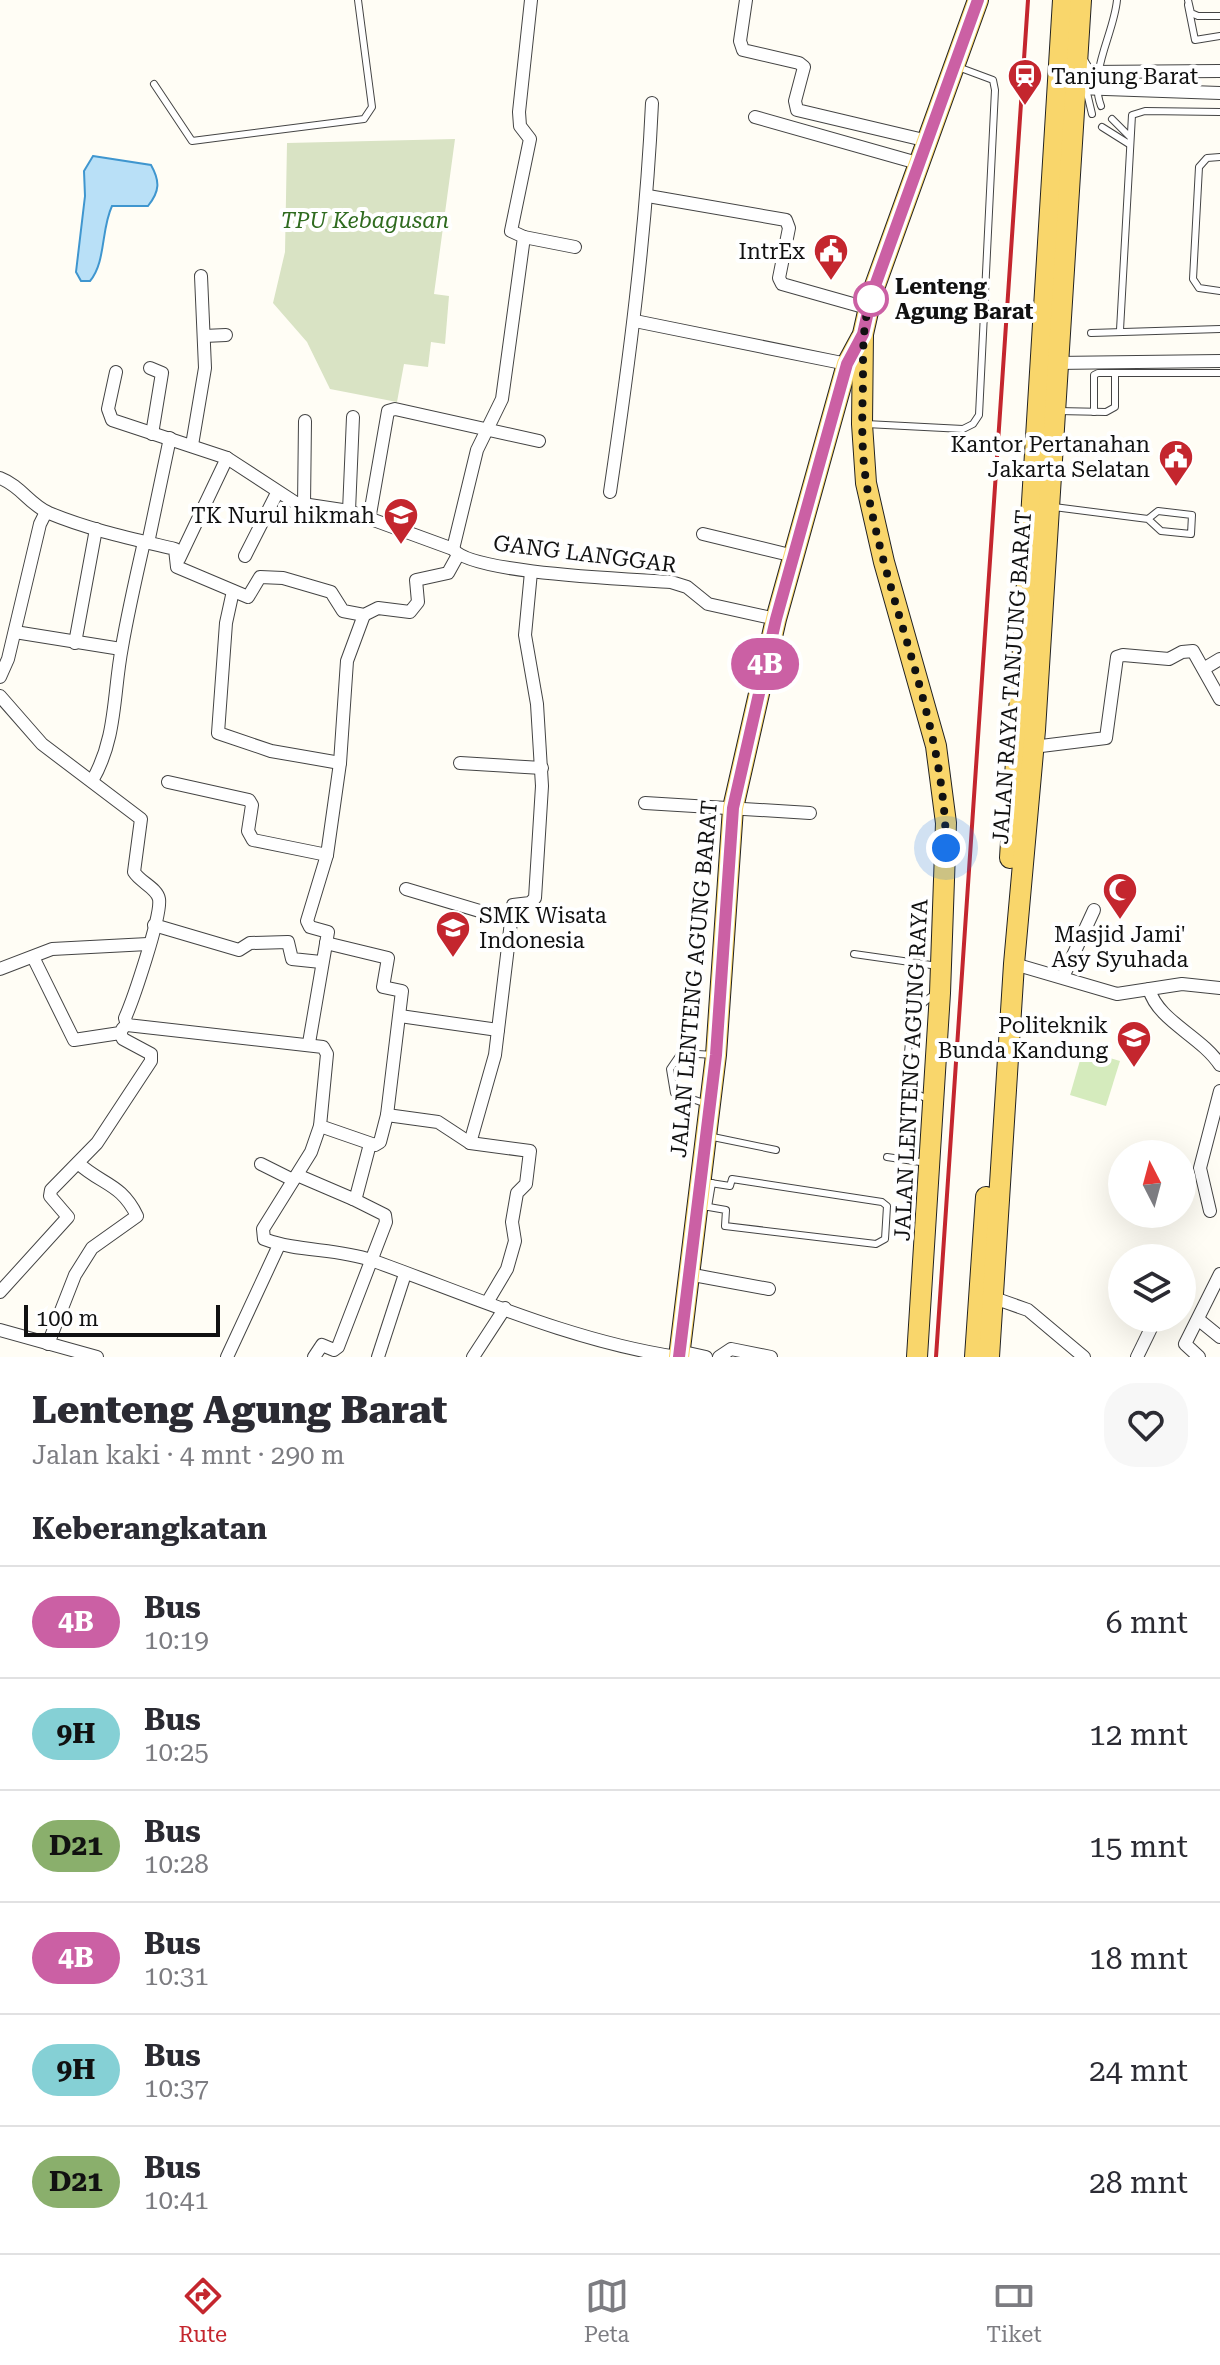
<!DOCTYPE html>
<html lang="id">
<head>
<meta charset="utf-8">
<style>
  :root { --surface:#fff; --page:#f7f7f7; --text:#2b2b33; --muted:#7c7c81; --line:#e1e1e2; --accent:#c4262e }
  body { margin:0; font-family:"Roboto Serif",serif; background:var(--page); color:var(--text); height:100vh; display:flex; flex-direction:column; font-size:30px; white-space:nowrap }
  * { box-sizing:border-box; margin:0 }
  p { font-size:26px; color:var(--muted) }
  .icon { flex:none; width:44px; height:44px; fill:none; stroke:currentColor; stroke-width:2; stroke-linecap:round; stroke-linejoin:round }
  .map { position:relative; height:1357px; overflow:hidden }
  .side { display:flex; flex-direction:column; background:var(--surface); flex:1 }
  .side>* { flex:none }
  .badge { padding:0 16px; border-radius:26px; font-size:28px; line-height:52px }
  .needle { width:52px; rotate:354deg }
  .controls { position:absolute; left:1108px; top:1140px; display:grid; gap:16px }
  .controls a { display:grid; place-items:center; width:88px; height:88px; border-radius:50%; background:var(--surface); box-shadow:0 8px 32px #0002; font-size:40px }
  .scale { position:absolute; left:24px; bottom:20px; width:196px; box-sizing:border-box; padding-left:8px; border:4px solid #111; border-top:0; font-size:22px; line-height:28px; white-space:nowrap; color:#111; -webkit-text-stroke:6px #fff; paint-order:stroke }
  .you { position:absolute; width:40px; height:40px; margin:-20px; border:6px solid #fff; border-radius:50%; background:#1a73e8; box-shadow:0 0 0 12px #1a73e833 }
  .map>.badge { position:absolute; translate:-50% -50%; box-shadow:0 0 0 4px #fff }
  h2 { padding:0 32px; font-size:30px; line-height:72px }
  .round { display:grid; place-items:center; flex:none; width:84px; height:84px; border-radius:32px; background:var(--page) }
  .head { display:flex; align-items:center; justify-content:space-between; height:136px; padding:0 32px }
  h1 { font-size:38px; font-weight:800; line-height:60px }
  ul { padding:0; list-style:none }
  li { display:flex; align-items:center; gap:24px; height:112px; padding:0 32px; border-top:2px solid var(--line) }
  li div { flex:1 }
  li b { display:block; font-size:30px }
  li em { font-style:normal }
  li .badge { min-width:88px; font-weight:700; text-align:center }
  .tab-bar { display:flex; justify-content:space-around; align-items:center; height:112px; border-top:2px solid var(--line); background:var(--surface); font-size:22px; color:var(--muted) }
  .tab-bar a { display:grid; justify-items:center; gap:4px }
  .tab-bar .current { color:var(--accent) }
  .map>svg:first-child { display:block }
  .green { fill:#d5ebbd }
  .cemetery { fill:#d9e3c4 }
  .water { fill:#b9e0f7; stroke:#3f96cf; stroke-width:2 }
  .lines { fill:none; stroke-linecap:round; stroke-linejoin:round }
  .service-casing { stroke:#444; stroke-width:8 }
  .minor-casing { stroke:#444; stroke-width:14 }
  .primary-casing { stroke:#222; stroke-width:22 }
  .service { stroke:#fff; stroke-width:6 }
  .minor { stroke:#fff; stroke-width:12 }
  .primary { stroke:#f9d66b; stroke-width:20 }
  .rail { stroke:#c4262e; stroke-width:4 }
  .line-casing { stroke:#fff; stroke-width:18 }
  .line { stroke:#cb60a4; stroke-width:12 }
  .walk { stroke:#111; stroke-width:8; stroke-dasharray:0 14.4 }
  .stop-dot { fill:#fff; stroke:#cb60a4; stroke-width:4 }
  .labels { text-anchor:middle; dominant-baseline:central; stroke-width:8; stroke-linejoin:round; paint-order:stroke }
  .poi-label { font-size:22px; fill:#111; stroke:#fff; text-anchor:end }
  .park-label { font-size:22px; font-style:italic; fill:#2f6b1f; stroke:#fff }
  .stop-label { font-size:22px; font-weight:bold; fill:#111; stroke:#fff; text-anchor:start }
  .street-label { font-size:22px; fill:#111; stroke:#fff }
</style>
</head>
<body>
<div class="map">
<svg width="1220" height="1357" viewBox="0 0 1220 1357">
  <rect width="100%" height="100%" fill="#fffdf5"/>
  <polygon class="green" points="1083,1050 1120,1061 1106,1106 1070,1095"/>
  <polygon class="cemetery" points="455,139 434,294 449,296 445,344 431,342 428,367 404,364 397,402 330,389 307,342 273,303 285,252 287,143"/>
  <path class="water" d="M93,156L151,165C160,181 160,191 148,206H112C101,229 106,262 90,281H81L76,272L85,196L84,171Z"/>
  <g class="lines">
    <defs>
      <g id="service">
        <polyline points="1188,0 1191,13 1198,16 1220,16"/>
        <polyline points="1188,5 1195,40 1220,36"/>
        <polyline points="1088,72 1087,93 1092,114"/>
        <polyline points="154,84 192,141 364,119 372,107 358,0"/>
        <path d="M1101,106C1088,72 1114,34 1117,0"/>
        <polyline points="1112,119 1129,136"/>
        <polyline points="1102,127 1129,144"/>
        <polyline points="1220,157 1207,158 1199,167 1193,279 1199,288 1220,291"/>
        <polyline points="1120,330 1132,115 1145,111 1220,112"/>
        <polyline points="1091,333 1220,329"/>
        <polyline points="1058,411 1106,412 1115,407 1115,373"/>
        <polyline points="1094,412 1094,375 1098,373 1220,373"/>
        <polyline points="866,424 963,429 973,424 979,415 995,90 993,80 958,67"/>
        <polyline points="1054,507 1148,519 1161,531 1191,534 1192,515 1158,511 1148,519"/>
        <polyline points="854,954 938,966"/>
        <path d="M928,1099L910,1091L906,1082C909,1052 905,1008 936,994"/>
        <polyline points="707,1104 674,1093 670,1069 681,1053 714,1055"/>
        <polyline points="708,1136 776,1150"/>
        <polyline points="887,1157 927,1163"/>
        <polyline points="703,1206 726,1210 725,1226 876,1244 885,1239 887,1206 882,1202 732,1179 730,1186 704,1182"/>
        <polyline points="708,1207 712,1183"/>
      </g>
      <g id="minor">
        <polyline points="746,0 740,41 743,50 799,63 804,67 795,101 797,110 928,141"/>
        <polyline points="1079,57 1088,72 1220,71"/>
        <polyline points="1077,88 1220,93"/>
        <polyline points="755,117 921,164"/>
        <polyline points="648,196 786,220 789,228 779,278 782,284 867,308"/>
        <polyline points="524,237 575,247"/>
        <polyline points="635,321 847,364"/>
        <polyline points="204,336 226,335"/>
        <polyline points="1055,363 1220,361"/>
        <polyline points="150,368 162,373 152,434"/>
        <path d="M116,372L108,409L112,420L227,458L296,503L349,511L453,549C471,574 633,579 671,582L687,587L708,604L776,619"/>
        <polyline points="192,445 205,368 201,276"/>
        <path d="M0,478C21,486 29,504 49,513C90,530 133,539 175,549L177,567L248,597L260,577L283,578L331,592L343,611L364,615L378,608L410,612L418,602L416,580L448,573L458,555"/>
        <path d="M610,492C629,363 646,234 652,103"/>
        <polyline points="304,505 305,421"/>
        <polyline points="349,511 353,417"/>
        <polyline points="369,520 388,411 395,409 539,441"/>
        <polyline points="703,534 794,556"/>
        <polyline points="148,543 170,438"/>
        <polyline points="453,549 477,450 502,399 524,237 511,231 530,139 520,126 519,112 531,0"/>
        <polyline points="245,556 277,493"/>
        <polyline points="179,559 227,458"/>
        <polyline points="233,591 226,623 218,733 271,751 340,763"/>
        <polyline points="15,632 121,649"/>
        <polyline points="75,643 96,529"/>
        <polyline points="1205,668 1220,659"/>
        <polyline points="0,677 8,659 40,524 46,512"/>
        <path d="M0,696L42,744L141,819L134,872C140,882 157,888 159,899C162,915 133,1000 125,1018L127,1025L323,1047L327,1054L320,1126L375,1145L380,1142L387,1115L438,1122L470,1143L530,1151L526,1184L517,1193L512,1222L515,1241L507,1269L488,1301"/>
        <polyline points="1033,747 1106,738 1117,657 1123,655 1169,659 1182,652 1193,651 1220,699"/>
        <polyline points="460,763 542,768"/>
        <path d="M92,781C117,738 113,694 122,647C128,612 136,577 144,542"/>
        <polyline points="168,782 249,800 252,805 248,831 253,840 327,855"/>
        <polyline points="645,803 810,813"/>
        <polyline points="406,889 513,921"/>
        <polyline points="154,925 239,950 250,943 288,942 292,959 321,962"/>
        <polyline points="326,943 388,958 383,987 402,991 387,1115"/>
        <polyline points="33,957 74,1040 120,1033 123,1028"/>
        <polyline points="1014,964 1117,994 1182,984 1220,988"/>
        <polyline points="0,969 52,949 148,944"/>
        <polyline points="1063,977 1094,910"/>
        <path d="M1149,989C1158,1021 1201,1036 1220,1065"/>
        <polyline points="400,1016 498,1030"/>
        <polyline points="309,1043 328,932 310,927 307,921 327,855 340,763 347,661 364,615"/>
        <path d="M320,1126L311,1152L263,1229L264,1239C298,1252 336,1248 371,1260C472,1296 571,1341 677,1357"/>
        <polyline points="470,1143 495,1055 513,905 530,903 535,898 542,786 537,704 525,635 531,572"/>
        <polyline points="261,1164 293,1180"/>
        <polyline points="297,1175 353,1199 356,1197 370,1144"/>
        <polyline points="1210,1211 1200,1168 1220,1091"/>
        <polyline points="688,1274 769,1289"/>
        <polyline points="0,1292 68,1217 50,1196 51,1190 97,1143 151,1061 151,1054 123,1039 120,1033"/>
        <polyline points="994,1298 1028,1310 1084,1357"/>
        <polyline points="1199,1320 1220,1337"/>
        <polyline points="0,1330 97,1357"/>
        <path d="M48,1344L75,1275L92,1248L137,1216C121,1183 102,1185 78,1163"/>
        <polyline points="679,1351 706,1357"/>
        <polyline points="227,1357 279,1245"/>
        <polyline points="314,1357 322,1345 334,1350 338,1347 386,1222 385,1215 353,1199"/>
        <polyline points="378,1357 405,1274"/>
        <polyline points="473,1357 505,1308"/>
        <polyline points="719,1357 731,1349 771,1357"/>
        <polyline points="1137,1357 1156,1318"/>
        <polyline points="1199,1357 1185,1344 1220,1274"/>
      </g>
      <g id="primary">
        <polyline points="1010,858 1063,0"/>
        <polyline points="679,1357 716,1055 733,808 776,619 847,364 861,338"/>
        <polyline points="917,1357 940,993 946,823 936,746 884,562 866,483 862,424 863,334 872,294 978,0"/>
        <polyline points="975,1357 986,1197"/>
        <polyline points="989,1357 1014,964 1035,730 1081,0"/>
      </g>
    </defs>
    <use href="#service" class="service-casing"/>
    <use href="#minor" class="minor-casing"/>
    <use href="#primary" class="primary-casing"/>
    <use href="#service" class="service"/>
    <use href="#minor" class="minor"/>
    <use href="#primary" class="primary"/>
    <polyline class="rail" points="936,1357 1028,0"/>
  </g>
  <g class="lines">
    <defs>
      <polyline id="line" points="679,1357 716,1055 733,808 776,619 847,364 863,334 872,294 978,0"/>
    </defs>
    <use href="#line" class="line-casing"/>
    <use href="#line" class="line"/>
    <path class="walk" d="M871,299L872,294C862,323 863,353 863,384C862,418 861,453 867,487C888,609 945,722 946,848"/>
  </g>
  <defs>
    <symbol id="station-pin" viewBox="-11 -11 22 30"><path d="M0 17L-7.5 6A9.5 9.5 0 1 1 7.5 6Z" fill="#c4262e" stroke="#fff"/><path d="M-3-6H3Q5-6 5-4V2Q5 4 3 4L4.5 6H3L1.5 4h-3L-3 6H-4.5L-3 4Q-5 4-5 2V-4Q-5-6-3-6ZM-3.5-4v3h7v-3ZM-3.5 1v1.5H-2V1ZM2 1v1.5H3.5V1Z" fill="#fff"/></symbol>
    <symbol id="civic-pin" viewBox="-11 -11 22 30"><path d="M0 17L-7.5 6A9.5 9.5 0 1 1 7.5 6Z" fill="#c4262e" stroke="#fff"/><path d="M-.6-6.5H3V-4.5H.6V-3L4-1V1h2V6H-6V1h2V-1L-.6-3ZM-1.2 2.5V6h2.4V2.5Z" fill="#fff"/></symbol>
    <symbol id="school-pin" viewBox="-11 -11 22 30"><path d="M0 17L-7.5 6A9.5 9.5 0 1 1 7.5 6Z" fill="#c4262e" stroke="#fff"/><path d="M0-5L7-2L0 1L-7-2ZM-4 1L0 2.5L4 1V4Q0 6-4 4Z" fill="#fff"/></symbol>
    <symbol id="mosque-pin" viewBox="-11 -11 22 30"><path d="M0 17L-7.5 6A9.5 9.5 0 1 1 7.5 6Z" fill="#c4262e" stroke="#fff"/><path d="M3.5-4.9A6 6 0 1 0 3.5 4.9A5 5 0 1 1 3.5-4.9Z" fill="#fff"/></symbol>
    <symbol id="university-pin" viewBox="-11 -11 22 30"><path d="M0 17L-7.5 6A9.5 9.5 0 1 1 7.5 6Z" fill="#c4262e" stroke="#fff"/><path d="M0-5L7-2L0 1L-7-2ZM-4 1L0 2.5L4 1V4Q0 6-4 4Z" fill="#fff"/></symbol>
  </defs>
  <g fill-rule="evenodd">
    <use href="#station-pin" x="1005" y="56" width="40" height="54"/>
    <use href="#civic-pin" x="811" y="231" width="40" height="54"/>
    <use href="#civic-pin" x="1156" y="437" width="40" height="54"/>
    <use href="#school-pin" x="381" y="495" width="40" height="54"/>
    <use href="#mosque-pin" x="1100" y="870" width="40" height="54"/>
    <use href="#school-pin" x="433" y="908" width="40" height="54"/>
    <use href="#university-pin" x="1114" y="1018" width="40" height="54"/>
  </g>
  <circle class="stop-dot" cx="871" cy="299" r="16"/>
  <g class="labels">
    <g class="poi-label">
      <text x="1051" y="76" text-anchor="start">Tanjung Barat</text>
      <text x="805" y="251">IntrEx</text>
      <text x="1150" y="444">Kantor Pertanahan<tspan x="1150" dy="25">Jakarta Selatan</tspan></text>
      <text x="375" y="515">TK Nurul hikmah</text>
      <text x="479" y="915" text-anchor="start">SMK Wisata<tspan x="479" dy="25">Indonesia</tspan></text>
      <text x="1120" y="934" text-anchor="middle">Masjid Jami'<tspan x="1120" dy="25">Asy Syuhada</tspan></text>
      <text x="1108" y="1025">Politeknik<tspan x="1108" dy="25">Bunda Kandung</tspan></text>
    </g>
    <g class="park-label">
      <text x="365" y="220">TPU Kebagusan</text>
    </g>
    <g class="stop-label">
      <text x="895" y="286">Lenteng<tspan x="895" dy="25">Agung Barat</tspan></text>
    </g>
    <g class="street-label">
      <text transform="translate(585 554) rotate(7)">GANG LANGGAR</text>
      <text transform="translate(1012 677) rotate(-86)">JALAN RAYA TANJUNG BARAT</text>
      <text transform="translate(694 979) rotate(-85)">JALAN LENTENG AGUNG BARAT</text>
      <text transform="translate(911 1070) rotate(-87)">JALAN LENTENG AGUNG RAYA</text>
    </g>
  </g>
</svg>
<div class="controls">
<a><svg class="needle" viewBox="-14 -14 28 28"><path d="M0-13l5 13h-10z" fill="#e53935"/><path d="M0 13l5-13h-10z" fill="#7c7c81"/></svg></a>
<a><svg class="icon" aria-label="layers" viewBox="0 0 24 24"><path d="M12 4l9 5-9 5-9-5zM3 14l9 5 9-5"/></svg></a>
</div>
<div class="scale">100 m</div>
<div class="you" style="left:946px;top:848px"></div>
<b class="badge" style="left:765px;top:664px;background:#cb60a4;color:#fff">4B</b>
</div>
<section class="side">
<div class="head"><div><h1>Lenteng Agung Barat</h1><p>Jalan kaki · 4 mnt · 290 m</p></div><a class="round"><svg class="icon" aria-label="heart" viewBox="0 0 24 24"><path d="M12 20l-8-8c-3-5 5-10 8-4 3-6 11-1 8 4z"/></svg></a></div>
<h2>Keberangkatan</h2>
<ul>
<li><span class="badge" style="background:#cb60a4;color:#fff">4B</span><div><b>Bus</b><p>10:19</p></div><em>6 mnt</em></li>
<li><span class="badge" style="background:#85d0d5;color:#111">9H</span><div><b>Bus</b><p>10:25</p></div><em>12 mnt</em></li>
<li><span class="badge" style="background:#8aaf6c;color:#111">D21</span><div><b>Bus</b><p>10:28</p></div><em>15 mnt</em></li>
<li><span class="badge" style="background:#cb60a4;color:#fff">4B</span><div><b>Bus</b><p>10:31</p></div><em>18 mnt</em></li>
<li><span class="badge" style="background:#85d0d5;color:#111">9H</span><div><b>Bus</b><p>10:37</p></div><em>24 mnt</em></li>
<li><span class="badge" style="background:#8aaf6c;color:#111">D21</span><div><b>Bus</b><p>10:41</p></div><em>28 mnt</em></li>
</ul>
</section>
<nav class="tab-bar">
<a class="current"><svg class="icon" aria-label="directions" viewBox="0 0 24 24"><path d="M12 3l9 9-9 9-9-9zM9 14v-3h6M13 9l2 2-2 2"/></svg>Rute</a>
<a><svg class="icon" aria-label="map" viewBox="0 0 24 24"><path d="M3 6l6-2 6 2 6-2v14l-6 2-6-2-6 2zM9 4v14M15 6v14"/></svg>Peta</a>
<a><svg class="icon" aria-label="tickets" viewBox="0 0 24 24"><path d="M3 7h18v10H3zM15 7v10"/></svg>Tiket</a>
</nav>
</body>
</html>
